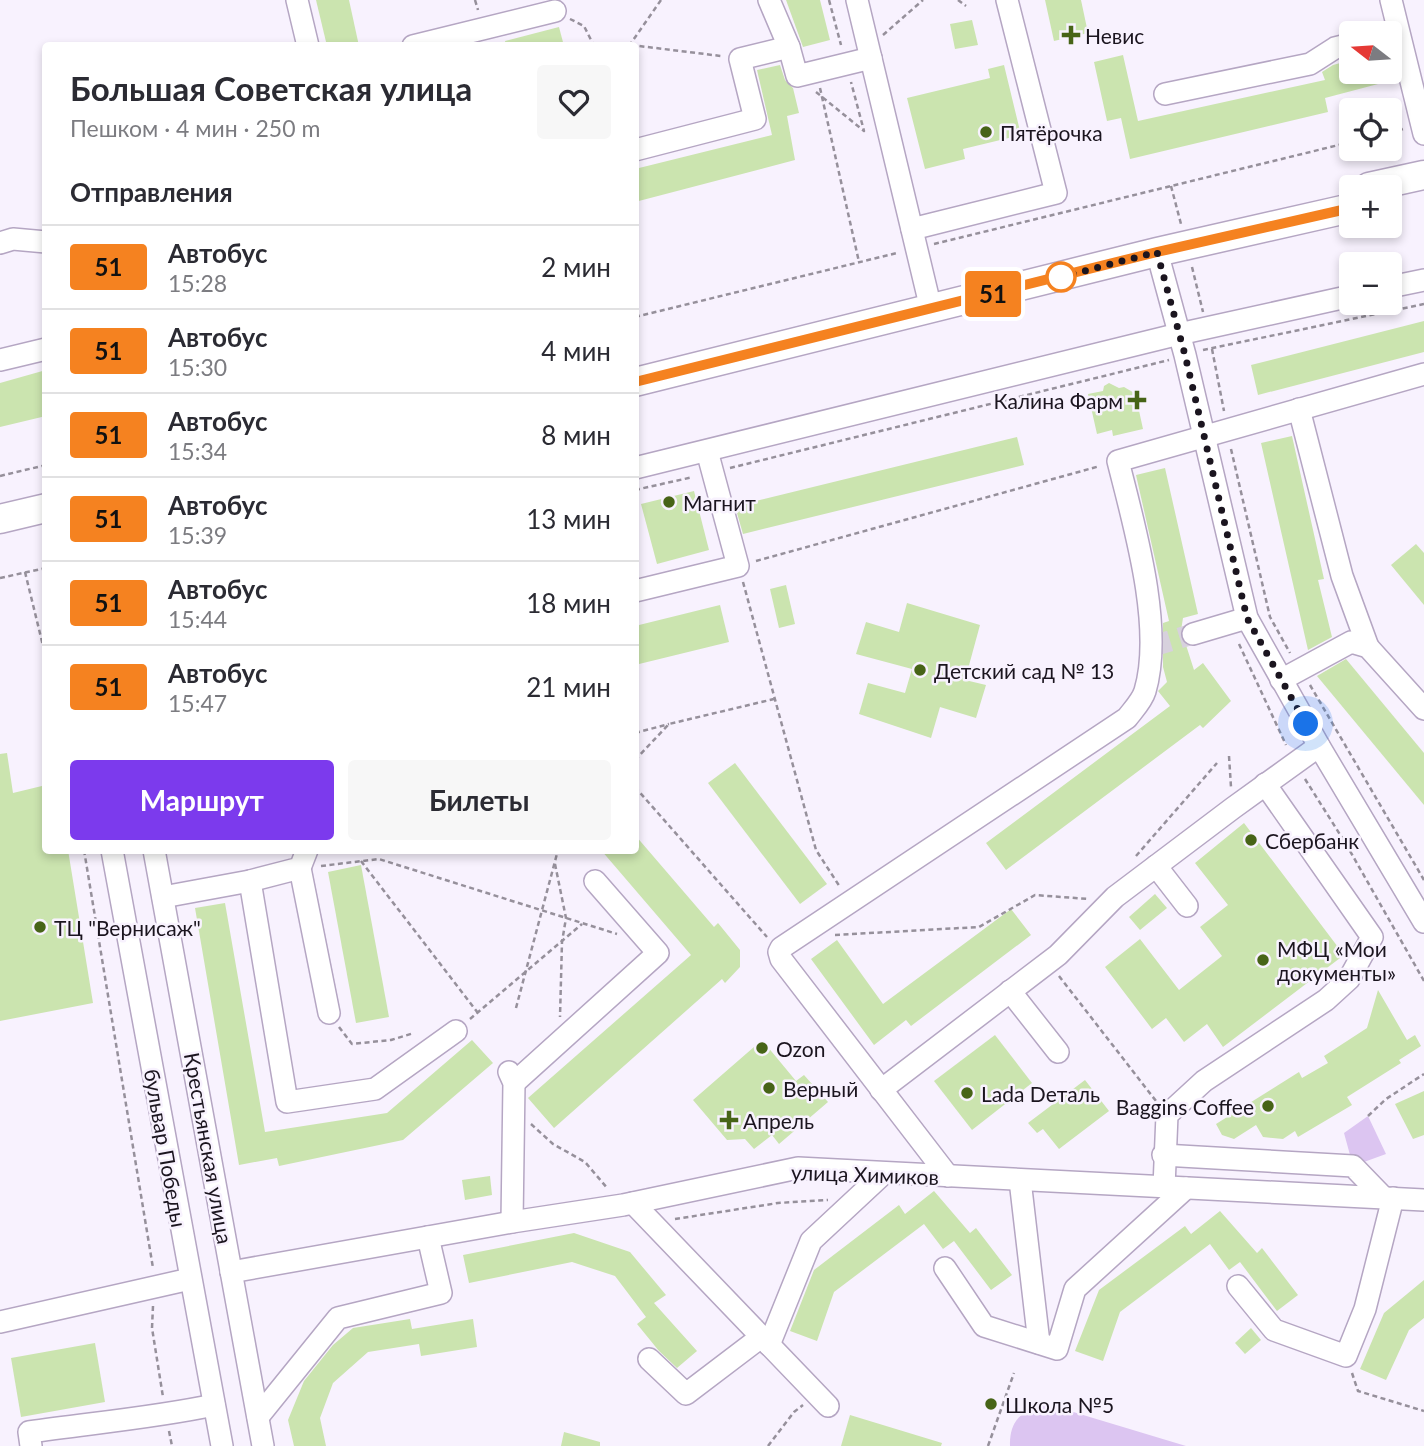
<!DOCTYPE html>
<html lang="ru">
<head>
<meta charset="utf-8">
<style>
  :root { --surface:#fff; --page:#f7f7f7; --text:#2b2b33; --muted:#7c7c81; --line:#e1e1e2; --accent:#7c3aed }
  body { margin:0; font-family:Lato,sans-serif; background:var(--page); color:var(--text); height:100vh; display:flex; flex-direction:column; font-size:26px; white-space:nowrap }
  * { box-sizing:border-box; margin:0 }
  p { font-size:23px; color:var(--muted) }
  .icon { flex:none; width:38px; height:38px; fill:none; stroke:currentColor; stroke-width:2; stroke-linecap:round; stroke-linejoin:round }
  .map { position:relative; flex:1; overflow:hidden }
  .panel { position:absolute; left:42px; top:42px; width:597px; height:812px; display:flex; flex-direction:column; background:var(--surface); border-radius:7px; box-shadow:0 4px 10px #0003 }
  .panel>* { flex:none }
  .badge { padding:0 14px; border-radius:5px; font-size:24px; line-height:46px }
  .needle { width:46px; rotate:287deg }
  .fabs { position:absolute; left:1339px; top:21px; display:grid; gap:14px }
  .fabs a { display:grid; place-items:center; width:63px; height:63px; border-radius:7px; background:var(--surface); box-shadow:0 4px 10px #0003; font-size:35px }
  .you { position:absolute; width:35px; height:35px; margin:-18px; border:5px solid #fff; border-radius:50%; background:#1a73e8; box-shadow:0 0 0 10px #1a73e833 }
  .map>.badge { position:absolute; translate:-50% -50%; box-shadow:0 0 0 4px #fff }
  h2 { padding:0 28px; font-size:26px; line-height:63px }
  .round { display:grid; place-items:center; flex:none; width:74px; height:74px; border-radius:7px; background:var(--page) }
  .summary { display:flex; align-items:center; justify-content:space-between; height:119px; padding:0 28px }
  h1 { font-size:33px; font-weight:700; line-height:52px }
  .primary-button { display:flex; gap:14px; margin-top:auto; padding:14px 28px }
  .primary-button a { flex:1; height:80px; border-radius:7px; background:var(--accent); color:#fff; font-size:28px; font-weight:700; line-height:80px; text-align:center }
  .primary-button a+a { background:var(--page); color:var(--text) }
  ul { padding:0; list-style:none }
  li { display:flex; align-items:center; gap:21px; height:84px; padding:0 28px; border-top:2px solid var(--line) }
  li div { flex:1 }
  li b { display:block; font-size:26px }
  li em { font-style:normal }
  li .badge { min-width:77px; font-weight:700; text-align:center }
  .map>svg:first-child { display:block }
  .green { fill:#dcc5f1 }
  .building { fill:#cbe4af }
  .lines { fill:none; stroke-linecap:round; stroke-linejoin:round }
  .minor-tunnel { stroke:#d7d1dd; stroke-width:21; stroke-dasharray:21 10; stroke-linecap:butt }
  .minor-casing { stroke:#b5a6c3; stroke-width:24 }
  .major-casing { stroke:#b5a6c3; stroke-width:31 }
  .path { stroke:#96909b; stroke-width:2.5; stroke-dasharray:5 3.5; stroke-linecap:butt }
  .minor { stroke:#fff; stroke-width:21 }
  .major { stroke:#fff; stroke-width:28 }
  .line-casing { stroke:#fff; stroke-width:16 }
  .line { stroke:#f58220; stroke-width:10 }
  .walk { stroke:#1b151f; stroke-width:7; stroke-dasharray:0 12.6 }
  .poi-dot { fill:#476417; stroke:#f8f2fe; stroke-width:2.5 }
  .stop-dot { fill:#fff; stroke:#f58220; stroke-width:3.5 }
  .labels { text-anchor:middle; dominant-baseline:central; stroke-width:5; stroke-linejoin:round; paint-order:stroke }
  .poi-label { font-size:21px; fill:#1b151f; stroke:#f8f2fe; text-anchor:start }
  .street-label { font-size:21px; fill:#1b151f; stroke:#f8f2fe }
</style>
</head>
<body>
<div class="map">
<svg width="1424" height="1446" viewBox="0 0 1424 1446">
  <rect width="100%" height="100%" fill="#f8f2fe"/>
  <g class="green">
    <polygon points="1368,1116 1386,1154 1353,1166 1344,1133"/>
    <path d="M1050,1405L1186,1446H1010C1009,1418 1025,1408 1050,1405Z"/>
  </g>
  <g class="building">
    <polygon points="316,0 349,0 359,46 327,46"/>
    <polygon points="786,0 820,0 830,40 803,47"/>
    <polygon points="1045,0 1081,0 1088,33 1054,41"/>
    <polygon points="972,20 978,45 955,49 950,24"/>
    <polygon points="559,27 564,46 506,46 505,41"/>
    <polygon points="1123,55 1138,121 1325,80 1322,72 1333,65 1351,60 1351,72 1395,72 1397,79 1325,98 1328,112 1130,159 1121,118 1107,121 1094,62"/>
    <polygon points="780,65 785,80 793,88 799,113 787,116 795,160 635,202 635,169 772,135 757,70"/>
    <polygon points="1004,65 1021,135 963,149 965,159 925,169 907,98 990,78 988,69"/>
    <polygon points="1424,321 1424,352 1258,395 1251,365"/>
    <polygon points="46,370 46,416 0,427 0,383"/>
    <polygon points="1109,383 1119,388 1124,387 1143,398 1138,406 1143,429 1113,436 1112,430 1097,434 1088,394 1103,391 1104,386"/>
    <polygon points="1292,436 1324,579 1318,580 1332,637 1308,650 1261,443"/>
    <polygon points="1017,437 1024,465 743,534 735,506"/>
    <polygon points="1165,468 1198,614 1183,618 1180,637 1186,645 1194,670 1203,663 1231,701 1203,728 1200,725 1006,870 986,843 1170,706 1158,691 1167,682 1163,667 1163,623 1169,621 1136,475"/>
    <polygon points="694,491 709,550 657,564 641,504"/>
    <polygon points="1416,544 1424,553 1424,605 1391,565"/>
    <polygon points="786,585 795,624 779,628 770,589"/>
    <polygon points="907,603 980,625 965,680 986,685 976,718 940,707 931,738 859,714 868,683 905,693 912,669 856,654 866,622 899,632"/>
    <polygon points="720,605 729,642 635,665 635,626"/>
    <polygon points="1346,659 1424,753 1424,805 1317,676"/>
    <polygon points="7,753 13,793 46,785 46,850 68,850 93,1003 0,1021 0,754"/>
    <polygon points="735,763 827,884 800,904 708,783"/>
    <polygon points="1244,823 1344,955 1223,1047 1207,1024 1184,1042 1166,1018 1152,1029 1105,967 1140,939 1179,990 1222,956 1200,927 1228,905 1195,863"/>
    <polygon points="635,835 714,927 718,923 740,950 740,967 725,983 722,979 554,1128 528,1098 691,955 601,850 635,850"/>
    <polygon points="361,865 389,1017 356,1023 328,872"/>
    <polygon points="1155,894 1167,908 1140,930 1129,917"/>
    <polygon points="225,903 265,1132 387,1113 472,1040 493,1063 403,1140 279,1166 277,1158 239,1165 195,908"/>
    <polygon points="1011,909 1031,935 911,1026 906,1020 874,1045 811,959 837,940 883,1004"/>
    <polygon points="1378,990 1407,1040 1415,1035 1421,1046 1399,1060 1401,1063 1347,1097 1352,1105 1298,1137 1295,1131 1283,1139 1263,1137 1256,1125 1234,1139 1222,1135 1216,1124 1299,1072 1302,1078 1328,1063 1324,1056 1367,1028"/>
    <polygon points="995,1035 1032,1083 972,1130 934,1081"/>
    <polygon points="762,1040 796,1081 804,1075 828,1102 779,1144 772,1135 754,1149 745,1139 727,1140 693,1100"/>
    <polygon points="1085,1080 1109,1111 1059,1149 1043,1129 1037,1133 1028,1123"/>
    <polygon points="1424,1091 1424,1135 1413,1139 1395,1104"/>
    <polygon points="490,1176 492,1195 465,1200 462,1180"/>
    <polygon points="934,1191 970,1233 976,1228 1012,1275 991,1290 954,1241 943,1249 924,1224 834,1292 817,1341 790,1331 814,1270 899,1205 905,1214"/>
    <polygon points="1220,1211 1257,1253 1262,1248 1298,1295 1277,1311 1240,1262 1229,1270 1210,1244 1120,1312 1103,1361 1075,1351 1099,1290 1185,1226 1191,1234"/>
    <polygon points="574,1233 630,1252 666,1295 654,1303 697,1351 677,1368 659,1351 637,1324 646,1317 615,1276 572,1262 469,1283 463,1255"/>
    <polygon points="1424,1280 1424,1318 1409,1330 1386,1380 1360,1369 1384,1313"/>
    <polygon points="410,1319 412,1329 473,1319 477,1347 421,1356 419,1344 368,1352 333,1383 320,1418 326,1446 294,1446 288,1420 304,1381 333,1345 353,1328"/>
    <polygon points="1251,1328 1261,1340 1245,1354 1235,1343"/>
    <polygon points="95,1343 105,1402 21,1417 11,1358"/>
    <polygon points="850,1415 942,1443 941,1446 841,1446"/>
    <polygon points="564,1432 600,1442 600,1446 561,1446"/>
  </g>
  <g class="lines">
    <polyline class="minor-tunnel" points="1150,647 1193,634"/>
    <defs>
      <g id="minor">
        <polyline points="297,0 308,46"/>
        <polyline points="769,0 789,47 797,76 871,58"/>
        <polyline points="857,0 931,309"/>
        <polyline points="1391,0 1424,134"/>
        <polyline points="413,46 555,11"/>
        <polyline points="1165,94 1310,64 1335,48 1351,44"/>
        <polyline points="635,150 755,119 740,59 789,47"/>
        <polyline points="912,229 1056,193 1007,0"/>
        <polyline points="0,243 13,239 46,242"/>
        <polyline points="1157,252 1185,355 1247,618 1319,746 1424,922"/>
        <polyline points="1390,287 1424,280"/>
        <polyline points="0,360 46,349"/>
        <polyline points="1299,409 1342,576 1368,647"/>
        <polyline points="635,468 1179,334 1351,296"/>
        <polyline points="635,591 738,566 707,451"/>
        <polyline points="1193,634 1247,618"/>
        <polyline points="1281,680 1351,642 1368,647 1424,709"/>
        <polyline points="112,850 222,1446"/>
        <polyline points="154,850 263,1446"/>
        <polyline points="1156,866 1187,906"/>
        <polyline points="300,868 329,1013"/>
        <polyline points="250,881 287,1102 375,1089 456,1031"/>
        <polyline points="163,897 250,881 300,868 307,850"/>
        <polyline points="1010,991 1058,1052"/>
        <polyline points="509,1072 514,1083 512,1222"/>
        <polyline points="514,1083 658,953 595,881"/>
        <polyline points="881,1090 1058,955 1115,897 1233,808 1319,746"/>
        <polyline points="1163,1155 1353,1166 1384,1198"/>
        <path d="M948,1176L781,959L779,952L781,948L1127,718C1133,710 1142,701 1145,691C1164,627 1134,525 1118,461L1424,374"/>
        <polyline points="1020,1180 1039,1343"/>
        <polyline points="1164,1187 1167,1115 1204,1081 1326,1000 1349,979 1372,937 1265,784"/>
        <polyline points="633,1203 828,1406"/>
        <polyline points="945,1268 984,1326 1057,1349 1075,1289 1186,1188"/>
        <polyline points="231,1272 512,1222 623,1205 798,1168 1424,1200"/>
        <polyline points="1238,1286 1274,1330 1346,1356 1365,1309 1393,1198"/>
        <polyline points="0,1322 190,1279"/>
        <polyline points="769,1345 811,1241 884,1173"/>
        <polyline points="649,1359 686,1394 761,1337"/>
        <polyline points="258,1417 338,1318 441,1293 428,1237"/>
        <path d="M31,1446L29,1432C91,1423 153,1418 214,1405"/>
      </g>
      <g id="major">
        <polyline points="1369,187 1424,175"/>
        <polyline points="635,382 1157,252 1351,208"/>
        <polyline points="0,519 46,508"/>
      </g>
    </defs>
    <use href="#minor" class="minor-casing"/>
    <use href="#major" class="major-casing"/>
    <g class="path">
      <polyline points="475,0 478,10"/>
      <polyline points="829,0 841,45"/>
      <polyline points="958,0 966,6"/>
      <polyline points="570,19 584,26 594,46"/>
      <polyline points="883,35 923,0"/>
      <polyline points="631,45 721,56"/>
      <polyline points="629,46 661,0"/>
      <polyline points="820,88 859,262"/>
      <polyline points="816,92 864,131 851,82"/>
      <polyline points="1390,133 1403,129"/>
      <polyline points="1171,186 1181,224"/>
      <polyline points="934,244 1351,142"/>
      <polyline points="1192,267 1203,312"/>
      <polyline points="635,317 897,253"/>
      <polyline points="1212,349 1224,411"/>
      <polyline points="1203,350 1424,304"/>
      <polyline points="1231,449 1270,617 1290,653"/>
      <polyline points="730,468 1169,360"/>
      <polyline points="0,476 46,465"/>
      <polyline points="635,490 693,477"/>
      <polyline points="756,561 1100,466"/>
      <polyline points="25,572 46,658"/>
      <polyline points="0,578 46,568"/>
      <polyline points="743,582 816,850 840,887"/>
      <polyline points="1239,644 1286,745"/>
      <polyline points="1310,685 1424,880"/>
      <polyline points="635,733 669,724"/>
      <polyline points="1229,756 1231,787"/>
      <polyline points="635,760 669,724 774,699"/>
      <polyline points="1305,779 1346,844 1424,981"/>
      <polyline points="635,787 767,937"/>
      <polyline points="84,850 153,1268"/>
      <polyline points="1136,856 1217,763"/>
      <polyline points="361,861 478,1013"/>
      <polyline points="555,864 566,918 562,942 560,1017"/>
      <polyline points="321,866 379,859 617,934"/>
      <polyline points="835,935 979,927 1035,895 1089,899"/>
      <polyline points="1059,976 1156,1101"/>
      <polyline points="516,1008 558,850"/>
      <polyline points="470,1019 582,924"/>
      <polyline points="339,1027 352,1044 391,1040 414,1033"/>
      <polyline points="1368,1116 1386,1099 1424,1074"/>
      <polyline points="531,1124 553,1144 585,1162 608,1189"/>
      <polyline points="675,1219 778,1203 828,1200"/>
      <polyline points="153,1306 152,1328 163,1397"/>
      <polyline points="1352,1373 1358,1391 1424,1411"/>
      <polyline points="169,1431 172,1446"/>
      <polyline points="768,1446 794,1412 803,1405"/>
      <polyline points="988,1446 1014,1373"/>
    </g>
    <use href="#minor" class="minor"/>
    <use href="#major" class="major"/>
  </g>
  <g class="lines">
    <defs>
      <polyline id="line" points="635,382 1157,252 1351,208"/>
    </defs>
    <use href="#line" class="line-casing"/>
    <use href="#line" class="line"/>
    <polyline class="walk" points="1061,277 1157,252 1185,355 1247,618 1306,724"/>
  </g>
  <g class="poi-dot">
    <path d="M1067.5 24.5h7v7h7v7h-7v7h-7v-7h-7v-7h7z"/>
    <circle cx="986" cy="132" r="7"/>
    <path d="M1133.5 389.5h7v7h7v7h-7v7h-7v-7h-7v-7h7z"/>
    <circle cx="669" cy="502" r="7"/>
    <circle cx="920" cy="670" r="7"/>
    <circle cx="1251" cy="840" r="7"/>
    <circle cx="40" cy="927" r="7"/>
    <circle cx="1263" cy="960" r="7"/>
    <circle cx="762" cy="1048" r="7"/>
    <circle cx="769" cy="1088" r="7"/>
    <circle cx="967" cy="1093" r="7"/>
    <circle cx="1268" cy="1106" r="7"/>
    <path d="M725.5 1109.5h7v7h7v7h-7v7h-7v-7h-7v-7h7z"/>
    <circle cx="991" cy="1404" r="7"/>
  </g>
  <circle class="stop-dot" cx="1061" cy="277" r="14"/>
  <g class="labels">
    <g class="poi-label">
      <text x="1085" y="35">Невис</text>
      <text x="1000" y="132">Пятёрочка</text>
      <text x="1123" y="400" text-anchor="end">Калина Фарм</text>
      <text x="683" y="502">Магнит</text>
      <text x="934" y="670">Детский сад № 13</text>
      <text x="1265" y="840">Сбербанк</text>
      <text x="54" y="927">ТЦ "Вернисаж"</text>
      <text x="1277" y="948">МФЦ «Мои<tspan x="1277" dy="24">документы»</tspan></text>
      <text x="776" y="1048">Ozon</text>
      <text x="783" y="1088">Верный</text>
      <text x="981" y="1093">Lada Dеталь</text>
      <text x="1254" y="1106" text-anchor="end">Baggins Coffee</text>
      <text x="743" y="1120">Апрель</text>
      <text x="1005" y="1404">Школа №5</text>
    </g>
    <g class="street-label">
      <text transform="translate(166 1148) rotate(80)">бульвар Победы</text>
      <text transform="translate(209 1148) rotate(80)">Крестьянская улица</text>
      <text transform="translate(865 1174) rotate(2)">улица Химиков</text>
    </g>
  </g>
</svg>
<div class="fabs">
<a><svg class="needle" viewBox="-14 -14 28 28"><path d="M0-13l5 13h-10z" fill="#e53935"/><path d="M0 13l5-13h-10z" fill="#7c7c81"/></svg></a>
<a><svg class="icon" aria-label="locate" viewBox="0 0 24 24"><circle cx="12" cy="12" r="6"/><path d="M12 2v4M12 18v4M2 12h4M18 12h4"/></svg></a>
<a>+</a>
<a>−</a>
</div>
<div class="you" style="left:1306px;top:724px"></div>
<b class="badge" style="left:993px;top:294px;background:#f58220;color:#111">51</b>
<section class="panel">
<div class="summary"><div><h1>Большая Советская улица</h1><p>Пешком · 4 мин · 250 m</p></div><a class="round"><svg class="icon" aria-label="heart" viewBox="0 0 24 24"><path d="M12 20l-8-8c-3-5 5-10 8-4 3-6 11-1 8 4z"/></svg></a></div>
<h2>Отправления</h2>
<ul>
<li><span class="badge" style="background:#f58220;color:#111">51</span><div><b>Автобус</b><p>15:28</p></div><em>2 мин</em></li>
<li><span class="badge" style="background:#f58220;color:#111">51</span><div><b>Автобус</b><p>15:30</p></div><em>4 мин</em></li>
<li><span class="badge" style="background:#f58220;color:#111">51</span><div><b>Автобус</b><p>15:34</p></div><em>8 мин</em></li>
<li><span class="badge" style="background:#f58220;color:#111">51</span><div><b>Автобус</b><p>15:39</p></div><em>13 мин</em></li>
<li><span class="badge" style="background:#f58220;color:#111">51</span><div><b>Автобус</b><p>15:44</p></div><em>18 мин</em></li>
<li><span class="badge" style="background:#f58220;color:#111">51</span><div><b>Автобус</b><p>15:47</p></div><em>21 мин</em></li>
</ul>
<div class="primary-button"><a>Маршрут</a><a>Билеты</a></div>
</section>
</div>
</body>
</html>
